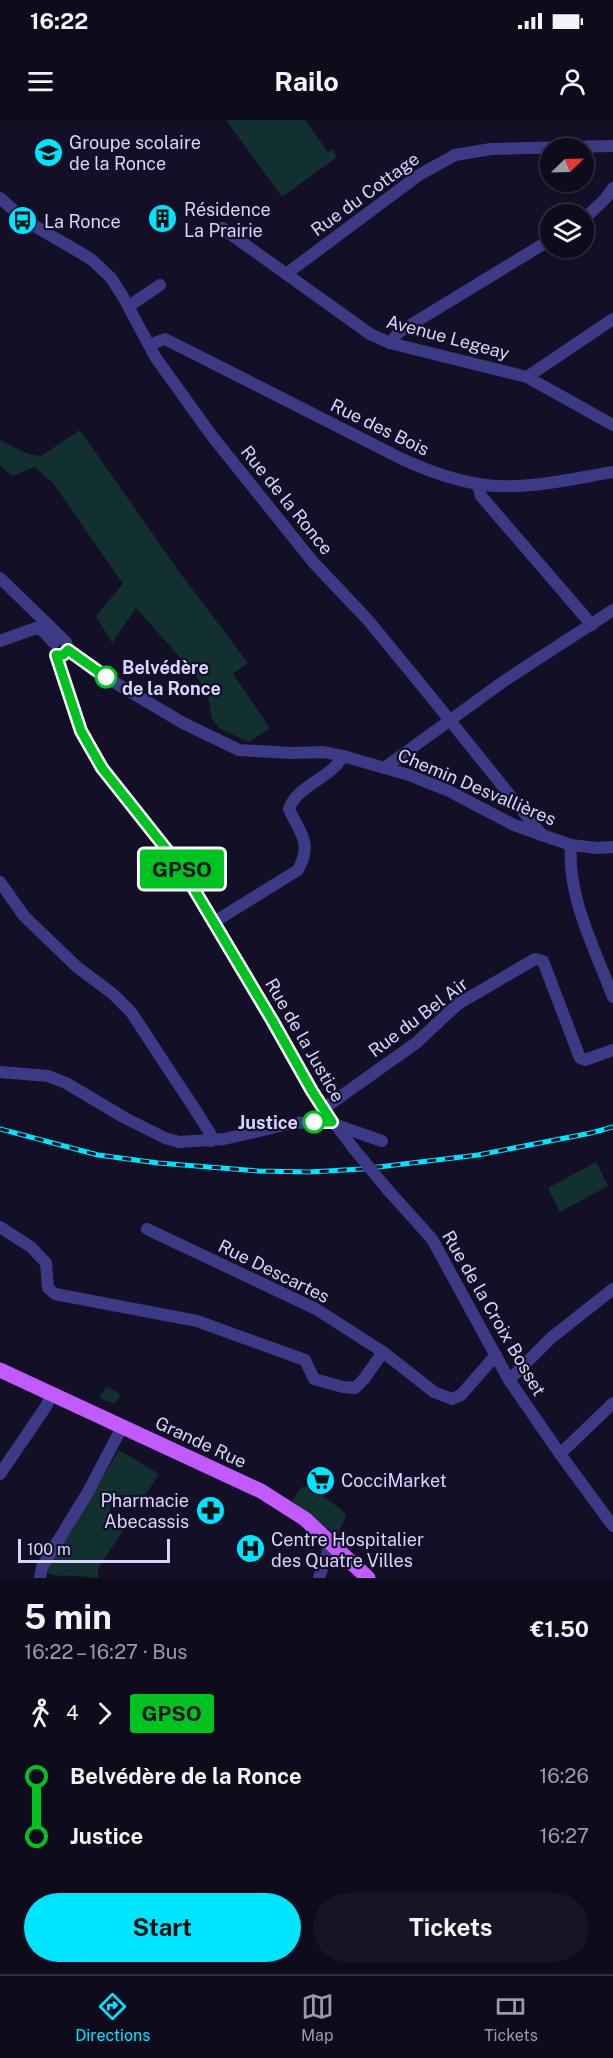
<!DOCTYPE html>
<html lang="en">
<head>
<meta charset="utf-8">
<style>
  :root { --surface:#0e0b1c; --page:#171425; --text:#f1f3f6; --muted:#9b9ba3; --line:#2e2b3b; --accent:#00e5ff }
  body { margin:0; font-family:"Public Sans",sans-serif; background:var(--page); color:var(--text); height:100vh; display:flex; flex-direction:column; font-size:22px; white-space:nowrap }
  * { box-sizing:border-box; margin:0 }
  p { font-size:20px; color:var(--muted) }
  .icon { flex:none; width:33px; height:33px; fill:none; stroke:currentColor; stroke-width:2; stroke-linecap:round; stroke-linejoin:round }
  .map { position:relative; height:1458px; overflow:hidden }
  .drawer { display:flex; flex-direction:column; background:var(--surface); flex:1 }
  .drawer>* { flex:none }
  .badge { padding:0 12px; border-radius:4px; font-size:21px; line-height:39px }
  .needle { width:39px; rotate:67deg }
  .tools { position:absolute; left:540px; top:18px; display:grid; gap:12px }
  .tools a { display:grid; place-items:center; width:54px; height:54px; border-radius:50%; background:var(--surface); box-shadow:0 2px 4px #0004,0 0 0 2px var(--line); font-size:30px }
  .scale { position:absolute; left:18px; bottom:15px; width:152px; box-sizing:border-box; padding-left:6px; border:3px solid #d9d4ff; border-top:0; font-size:16px; line-height:21px; white-space:nowrap; color:#d9d4ff; -webkit-text-stroke:4px #130f26; paint-order:stroke }
  .map>.badge { position:absolute; translate:-50% -50%; box-shadow:0 0 0 3px #fff }
  .legs { display:flex; align-items:center; gap:9px; height:66px; padding:0 24px; font-size:20px }
  .legs p { margin-inline-start:auto }
  .head { display:flex; align-items:center; justify-content:space-between; height:102px; padding:0 24px }
  h1 { font-size:33px; font-weight:700; line-height:45px }
  .cta { display:flex; gap:12px; margin-top:auto; padding:12px 24px }
  .cta a { flex:1; height:69px; border-radius:36px; background:var(--accent); color:#111; font-size:24px; font-weight:700; line-height:69px; text-align:center }
  .cta a+a { background:var(--page); color:var(--text) }
  ul { padding:0 24px; list-style:none }
  li { display:flex; align-items:center; gap:21px; height:60px; font-size:22px }
  li i { display:grid; place-items:center; width:9px; height:100%; margin:0 8px; background:currentColor }
  li i::after { content:''; width:15px; height:15px; margin:-8px; border:4px solid; border-radius:50%; background:var(--surface) }
  li p { margin-inline-start:auto }
  li:first-child i { background:linear-gradient(#0000 50%,currentColor 0) }
  li:last-child i { background:linear-gradient(currentColor 50%,#0000 0) }
  .status { display:flex; justify-content:space-between; align-items:center; height:42px; padding:0 30px; background:var(--surface); direction:ltr }
  .status svg { height:16px; fill:currentColor }
  header { display:flex; justify-content:space-between; align-items:center; height:78px; padding:0 24px; background:var(--surface); font-size:27px; font-weight:700 }
  .tabs { display:flex; justify-content:space-around; align-items:center; height:84px; border-top:2px solid var(--line); background:var(--surface); font-size:16px; color:var(--muted) }
  .tabs a { display:grid; justify-items:center; gap:3px }
  .tabs .active { color:var(--accent) }
  .map>svg:first-child { display:block }
  .green { fill:#12302f }
  .lines { fill:none; stroke-linecap:round; stroke-linejoin:round }
  .minor { stroke:#3d3a85; stroke-width:12 }
  .primary { stroke:#c25bff; stroke-width:15 }
  .rail-casing { stroke:#00e5ff; stroke-width:5 }
  .rail { stroke:#130f26; stroke-width:3; stroke-dasharray:9; stroke-linecap:butt }
  .minor-bridge { stroke:#3d3a85; stroke-width:12 }
  .line-1-casing { stroke:#fff; stroke-width:14 }
  .line-1 { stroke:#00c221; stroke-width:9 }
  .stop-1-dot { fill:#fff; stroke:#00c221; stroke-width:3 }
  .labels { text-anchor:middle; dominant-baseline:central; stroke-width:4.5; stroke-linejoin:round; paint-order:stroke }
  .poi-label { font-size:18px; fill:#d9d4ff; stroke:#130f26; text-anchor:start }
  .street-label { font-size:18px; fill:#d9d4ff; stroke:#130f26 }
  .stop-label { font-size:18px; font-weight:bold; fill:#d9d4ff; stroke:#130f26; text-anchor:start }
</style>
</head>
<body>
<div class="status"><b>16:22</b><svg viewBox="0 0 49 12"><path d="M0 12V9h3v3zM5 12V6h3v6zM10 12V3h3v9zM15 12V0h3v12zM26 1h20v11H26zM47 4h2v5h-2z"/></svg></div>
<header><svg class="icon" aria-label="menu" viewBox="0 0 24 24"><path d="M4 6h16M4 12h16M4 18h16"/></svg>Railo<svg class="icon" aria-label="person" viewBox="0 0 24 24"><circle cx="12" cy="8" r="4"/><path d="M4 21q1-7 8-7t8 7"/></svg></header>
<div class="map">
<svg width="613" height="1458" viewBox="0 0 613 1458">
  <rect width="100%" height="100%" fill="#130f26"/>
  <g class="green">
    <polygon points="226,0 305,0 328,32 332,29 337,37 282,77"/>
    <polygon points="80,310 180,453 248,543 233,554 270,608 249,622 220,609 212,599 208,577 196,555 136,488 112,523 96,496 123,464 53,363 34,347 13,356 0,346 0,320 28,334 41,336"/>
    <polygon points="596,1042 608,1066 560,1092 548,1068"/>
    <polygon points="106,1267 121,1274 115,1284 99,1278"/>
    <path d="M119,1330L159,1354L146,1374C131,1378 124,1372 109,1379L112,1386L109,1388C112,1397 115,1405 123,1411L98,1448V1458C90,1458 86,1456 78,1456C62,1455 59,1458 44,1451L76,1402Z"/>
    <polygon points="309,1366 343,1391 346,1396 337,1416 292,1381 302,1367"/>
  </g>
  <g class="lines">
    <g class="minor">
      <polyline points="0,78 26,101 91,139 111,158 122,175 156,238 212,316 313,442 367,499 423,567 542,715"/>
      <polyline points="584,99 605,79 613,68"/>
      <polyline points="222,108 370,214 390,223 527,257 613,305"/>
      <polyline points="286,154 419,55 455,35 491,29 613,26"/>
      <polyline points="129,186 160,165"/>
      <polyline points="390,223 399,212 550,120"/>
      <path d="M149,225L165,219L402,339C428,351 455,361 485,365C527,370 571,359 613,352"/>
      <polyline points="527,257 613,199"/>
      <polyline points="478,364 481,376 592,505"/>
      <polyline points="0,458 66,522 68,530"/>
      <polyline points="36,508 43,511 54,523"/>
      <polyline points="0,521 36,508"/>
      <polyline points="68,530 92,549 183,603 239,630 291,633 324,632 343,636 409,655 449,671 514,705 542,715 571,725 597,728 613,727"/>
      <polyline points="56,535 81,611 102,648 182,749 323,989 336,1005 382,1021"/>
      <polyline points="384,648 504,561 613,490"/>
      <path d="M571,725C567,777 595,829 613,877"/>
      <polyline points="0,762 24,796 77,847 113,874 131,892 196,991 210,1013 211,1021"/>
      <path d="M214,802L298,750C313,722 300,714 289,689C298,664 331,659 343,636"/>
      <polyline points="0,952 48,956 66,963 125,998 165,1018 179,1022 224,1019 293,1003 332,1002"/>
      <polyline points="323,989 416,923 458,884 535,839 543,841 580,938 585,940 613,930"/>
      <polyline points="336,1005 354,1029"/>
      <polyline points="388,1070 432,1119 509,1260 560,1334 613,1406"/>
      <polyline points="0,1107 31,1127 46,1143 48,1168 55,1174 197,1201 305,1240 314,1259 343,1267 355,1268 364,1259 383,1232 434,1272 452,1279 461,1275 496,1235"/>
      <polyline points="147,1109 316,1189 383,1232"/>
      <polyline points="509,1260 551,1218 613,1169"/>
      <polyline points="560,1334 613,1283"/>
      <polyline points="0,1354 47,1285 51,1272"/>
      <polyline points="40,1458 42,1447 88,1372 122,1307"/>
      <polyline points="319,1458 331,1422"/>
    </g>
    <polyline class="primary" points="0,1250 261,1371 305,1399 368,1458"/>
    <defs>
      <polyline id="rail" points="0,1009 98,1035 158,1043 258,1051 309,1052 362,1049 478,1035 591,1013 613,1007"/>
    </defs>
    <use href="#rail" class="rail-casing"/>
    <use href="#rail" class="rail"/>
    <polyline class="minor-bridge" points="354,1029 388,1070"/>
  </g>
  <g class="lines">
    <defs>
      <polyline id="line-1" points="106,557 68,530 63,535 56,535 81,611 102,648 182,749 272,900 312,971 332,1002 314,1002"/>
    </defs>
    <use href="#line-1" class="line-1-casing"/>
    <use href="#line-1" class="line-1"/>
  </g>
  <defs>
    <symbol id="school-disc" viewBox="-11 -11 22 22"><circle r="9.5" fill="#00e5ff" stroke="#130f26"/><path d="M0-5L7-2L0 1L-7-2ZM-4 1L0 2.5L4 1V4Q0 6-4 4Z" fill="#111"/></symbol>
    <symbol id="building-disc" viewBox="-11 -11 22 22"><circle r="9.5" fill="#00e5ff" stroke="#130f26"/><path d="M-4-6H4V6H1V3H-1V6H-4ZM-2.5-4.3h1.7v1.8h-1.7ZM.8-4.3h1.7v1.8H.8ZM-2.5-1h1.7V.8h-1.7ZM.8-1h1.7V.8H.8Z" fill="#111"/></symbol>
    <symbol id="bus-disc" viewBox="-11 -11 22 22"><circle r="9.5" fill="#00e5ff" stroke="#130f26"/><path d="M-5-6H5V4H4V6H2V4H-2V6H-4V4H-5ZM-3.5-4V0h7V-4ZM-3.5 1.2v1.5H-2V1.2ZM2 1.2v1.5H3.5V1.2Z" fill="#111"/></symbol>
    <symbol id="supermarket-disc" viewBox="-11 -11 22 22"><circle r="9.5" fill="#00e5ff" stroke="#130f26"/><path d="M-6-5.5h2.5l.6 2H6L4.5 2H-2.5L-4.4-4H-6ZM-1.5 3.2a1.3 1.3 0 1 0 .1 0ZM3 3.2a1.3 1.3 0 1 0 .1 0Z" fill="#111"/></symbol>
    <symbol id="pharmacy-disc" viewBox="-11 -11 22 22"><circle r="9.5" fill="#00e5ff" stroke="#130f26"/><path d="M-2-6h4v4h4v4h-4v4h-4v-4h-4v-4h4Z" fill="#111"/></symbol>
    <symbol id="hospital-disc" viewBox="-11 -11 22 22"><circle r="9.5" fill="#00e5ff" stroke="#130f26"/><path d="M-5-5h3v3.5h4V-5h3V5h-3V1.5h-4V5h-3Z" fill="#111"/></symbol>
  </defs>
  <g fill-rule="evenodd">
    <use href="#school-disc" x="32" y="16" width="33" height="33"/>
    <use href="#building-disc" x="146" y="82" width="33" height="33"/>
    <use href="#bus-disc" x="6" y="84" width="33" height="33"/>
    <use href="#supermarket-disc" x="304" y="1344" width="33" height="33"/>
    <use href="#pharmacy-disc" x="194" y="1374" width="33" height="33"/>
    <use href="#hospital-disc" x="234" y="1412" width="33" height="33"/>
  </g>
  <g class="stop-1-dot">
    <circle cx="106" cy="557" r="10"/>
    <circle cx="314" cy="1002" r="10"/>
  </g>
  <g class="labels">
    <g class="poi-label">
      <text x="69" y="22">Groupe scolaire<tspan x="69" dy="21">de la Ronce</tspan></text>
      <text x="184" y="89">Résidence<tspan x="184" dy="21">La Prairie</tspan></text>
      <text x="44" y="101">La Ronce</text>
      <text x="341" y="1360">CocciMarket</text>
      <text x="189" y="1380" text-anchor="end">Pharmacie<tspan x="189" dy="21">Abecassis</tspan></text>
      <text x="271" y="1419">Centre Hospitalier<tspan x="271" dy="21">des Quatre Villes</tspan></text>
    </g>
    <g class="street-label">
      <text transform="translate(365 74) rotate(-36)">Rue du Cottage</text>
      <text transform="translate(448 217) rotate(15)">Avenue Legeay</text>
      <text transform="translate(380 307) rotate(26)">Rue des Bois</text>
      <text transform="translate(287 380) rotate(51)">Rue de la Ronce</text>
      <text transform="translate(477 667) rotate(23)">Chemin Desvallières</text>
      <text transform="translate(418 897) rotate(-37)">Rue du Bel Air</text>
      <text transform="translate(305 920) rotate(60)">Rue de la Justice</text>
      <text transform="translate(274 1151) rotate(26)">Rue Descartes</text>
      <text transform="translate(494 1193) rotate(60)">Rue de la Croix Bosset</text>
      <text transform="translate(201 1322) rotate(25)">Grande Rue</text>
    </g>
    <g class="stop-label">
      <text x="122" y="547">Belvédère<tspan x="122" dy="21">de la Ronce</tspan></text>
      <text x="298" y="1002" text-anchor="end">Justice</text>
    </g>
  </g>
</svg>
<div class="tools">
<a><svg class="needle" viewBox="-14 -14 28 28"><path d="M0-13l5 13h-10z" fill="#e53935"/><path d="M0 13l5-13h-10z" fill="#9b9ba3"/></svg></a>
<a><svg class="icon" aria-label="layers" viewBox="0 0 24 24"><path d="M12 4l9 5-9 5-9-5zM3 14l9 5 9-5"/></svg></a>
</div>
<div class="scale">100 m</div>
<b class="badge" style="left:182px;top:749px;background:#00c221;color:#111">GPSO</b>
</div>
<section class="drawer">
<div class="head"><div><h1>5 min</h1><p>16:22 – 16:27 · Bus</p></div><b>€1.50</b></div>
<div class="legs"><svg class="icon" aria-label="walk" viewBox="0 0 24 24"><circle cx="13" cy="4" r="2"/><path d="M13 8l-2 6 4 7M11 14l-3 7M7 12l3-4h3l4 4"/></svg>4<svg class="icon" aria-label="forward" viewBox="0 0 24 24"><path d="M9 5l7 7-7 7"/></svg><b class="badge" style="background:#00c221;color:#111">GPSO</b></div>
<ul>
<li><i style="color:#00c221"></i><b>Belvédère de la Ronce</b><p>16:26</p></li>
<li><i style="color:#00c221"></i><b>Justice</b><p>16:27</p></li>
</ul>
<div class="cta"><a>Start</a><a>Tickets</a></div>
</section>
<nav class="tabs">
<a class="active"><svg class="icon" aria-label="directions" viewBox="0 0 24 24"><path d="M12 3l9 9-9 9-9-9zM9 14v-3h6M13 9l2 2-2 2"/></svg>Directions</a>
<a><svg class="icon" aria-label="map" viewBox="0 0 24 24"><path d="M3 6l6-2 6 2 6-2v14l-6 2-6-2-6 2zM9 4v14M15 6v14"/></svg>Map</a>
<a><svg class="icon" aria-label="tickets" viewBox="0 0 24 24"><path d="M3 7h18v10H3zM15 7v10"/></svg>Tickets</a>
</nav>
</body>
</html>
